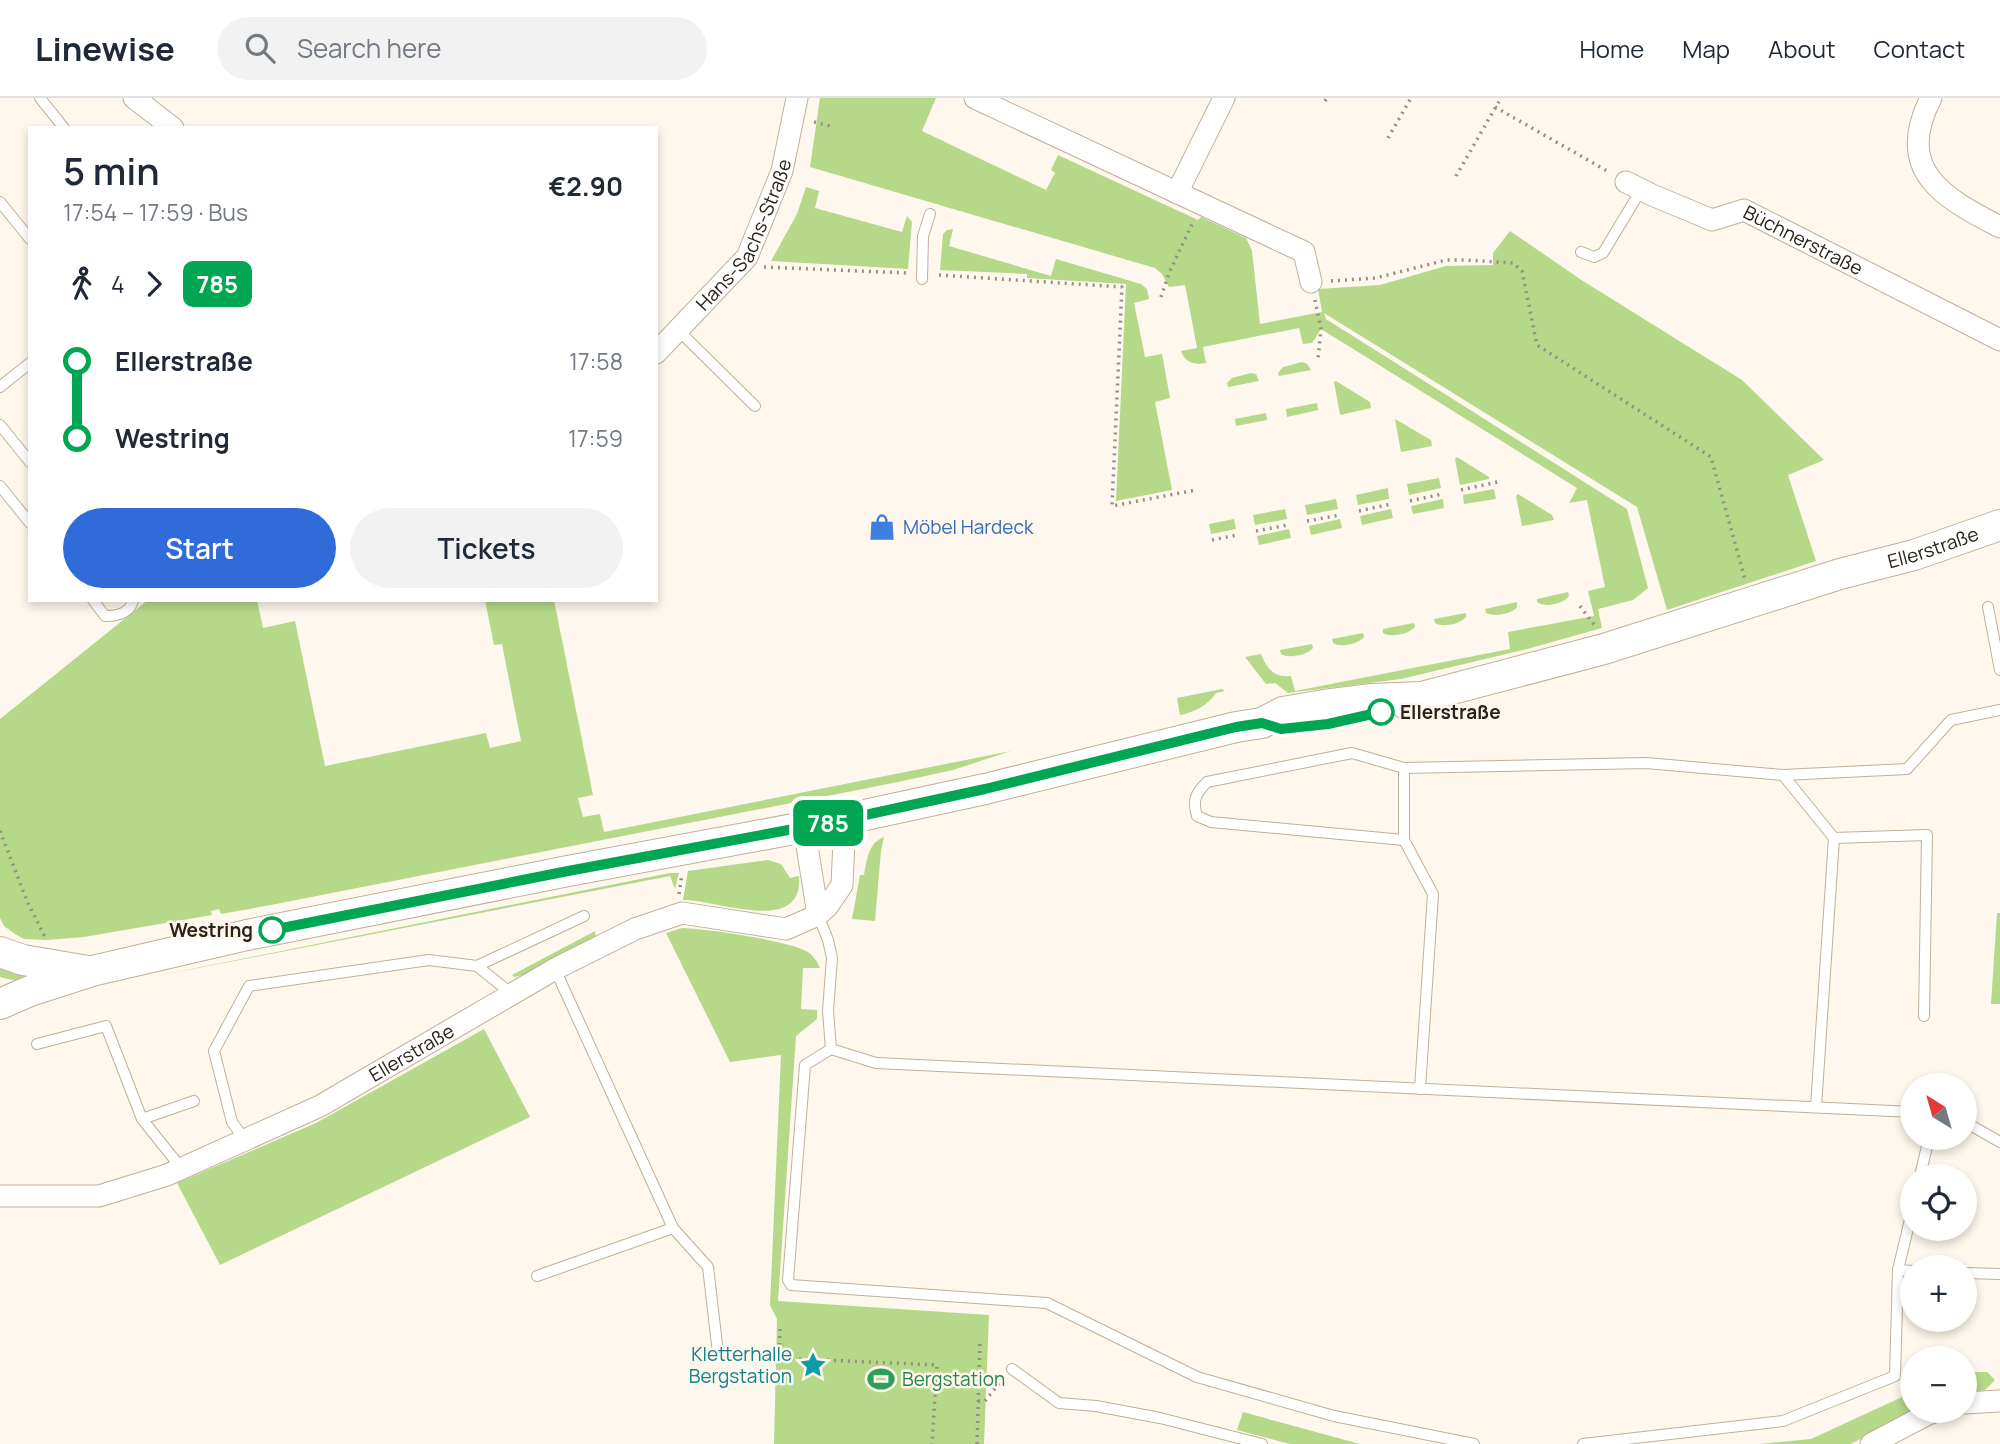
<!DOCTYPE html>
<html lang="en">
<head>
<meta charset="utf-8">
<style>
  :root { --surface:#fff; --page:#f2f2f3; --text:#1f2937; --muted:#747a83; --line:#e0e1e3; --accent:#316bd9 }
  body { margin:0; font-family:Manrope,sans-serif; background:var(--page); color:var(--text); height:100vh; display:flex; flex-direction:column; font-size:26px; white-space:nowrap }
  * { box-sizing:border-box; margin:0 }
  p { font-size:23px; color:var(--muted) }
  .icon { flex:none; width:38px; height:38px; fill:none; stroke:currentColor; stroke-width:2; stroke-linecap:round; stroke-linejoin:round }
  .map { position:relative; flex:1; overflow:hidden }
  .details { position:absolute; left:28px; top:28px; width:630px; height:476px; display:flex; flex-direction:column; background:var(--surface); border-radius:0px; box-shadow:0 4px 10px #0003 }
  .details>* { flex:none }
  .badge { padding:0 14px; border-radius:10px; font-size:24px; line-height:46px }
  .needle { width:46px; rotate:323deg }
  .tools { position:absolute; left:1900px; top:975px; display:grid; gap:14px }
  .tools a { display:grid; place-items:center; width:77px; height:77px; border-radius:50%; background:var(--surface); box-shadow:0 4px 10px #0003; font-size:35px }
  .map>.badge { position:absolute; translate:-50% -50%; box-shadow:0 0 0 4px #fff }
  .legs { display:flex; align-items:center; gap:10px; height:77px; padding:0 35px; font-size:23px }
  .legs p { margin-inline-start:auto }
  .head { display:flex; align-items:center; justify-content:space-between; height:119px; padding:0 35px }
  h1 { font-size:38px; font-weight:600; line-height:52px }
  .cta { display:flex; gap:14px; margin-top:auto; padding:14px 35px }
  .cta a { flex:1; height:80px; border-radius:42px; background:var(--accent); color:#fff; font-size:28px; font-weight:600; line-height:80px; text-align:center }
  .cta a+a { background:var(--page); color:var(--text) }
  ul { padding:0 35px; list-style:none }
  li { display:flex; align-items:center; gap:24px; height:77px; font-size:26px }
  li i { display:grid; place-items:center; width:10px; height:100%; margin:0 9px; background:currentColor }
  li i::after { content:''; width:18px; height:18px; margin:-9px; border:5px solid; border-radius:50%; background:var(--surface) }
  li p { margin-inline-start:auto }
  li:first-child i { background:linear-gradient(#0000 50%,currentColor 0) }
  li:last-child i { background:linear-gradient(currentColor 50%,#0000 0) }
  header { display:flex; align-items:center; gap:42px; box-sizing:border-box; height:98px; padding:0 35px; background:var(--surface); border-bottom:2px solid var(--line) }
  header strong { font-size:33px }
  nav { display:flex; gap:38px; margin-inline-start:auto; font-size:24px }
  .search { width:490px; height:63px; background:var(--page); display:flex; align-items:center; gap:18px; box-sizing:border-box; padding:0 24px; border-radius:38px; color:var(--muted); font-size:26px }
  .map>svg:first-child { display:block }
  .green { fill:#b5d988 }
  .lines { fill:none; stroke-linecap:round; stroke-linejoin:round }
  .lane-casing { stroke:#c1b099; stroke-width:12 }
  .street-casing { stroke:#c1b099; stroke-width:23 }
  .secondary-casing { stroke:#c1b099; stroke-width:32 }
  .path { stroke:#958f85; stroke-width:3.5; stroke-dasharray:2 5; stroke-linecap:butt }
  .lane { stroke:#fff; stroke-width:10 }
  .street { stroke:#fff; stroke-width:21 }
  .secondary { stroke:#fff; stroke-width:30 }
  .line-1-casing { stroke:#fff; stroke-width:16 }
  .line-1 { stroke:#00a651; stroke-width:10 }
  .stop-1-dot { fill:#fff; stroke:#00a651; stroke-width:3.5 }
  .labels { text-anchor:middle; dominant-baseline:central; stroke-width:5; stroke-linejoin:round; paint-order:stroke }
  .street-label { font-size:19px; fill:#29231a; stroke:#fef7ed }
  .shop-label { font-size:19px; fill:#366cbe; stroke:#fef7ed; text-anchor:start }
  .stop-label { font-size:19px; font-weight:bold; fill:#29231a; stroke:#fef7ed; text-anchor:start }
  .culture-label { font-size:19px; fill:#0d838f; stroke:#fef7ed; text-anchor:end }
  .leisure-label { font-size:19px; fill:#27864d; stroke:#fef7ed; text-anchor:start }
</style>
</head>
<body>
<header>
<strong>Linewise</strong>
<div class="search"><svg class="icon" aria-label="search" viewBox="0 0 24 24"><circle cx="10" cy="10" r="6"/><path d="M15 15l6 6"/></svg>Search here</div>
<nav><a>Home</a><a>Map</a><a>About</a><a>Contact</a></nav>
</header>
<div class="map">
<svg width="2000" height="1346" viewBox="0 0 2000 1346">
  <rect width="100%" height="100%" fill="#fef7ed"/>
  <g class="green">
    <path d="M820,0H936L922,33L1046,92L1055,75L1051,72L1058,57L1198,122L1201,119L1246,140L1252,153L1260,226L1322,214L1318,191L1380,187L1446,168L1493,167V155L1510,133L1583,183L1742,282L1824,362L1788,377L1816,463L1667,512L1637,409L1324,215L1326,221L1627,411L1648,490L1633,502L1598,511L1602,530L1527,551L1401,581L1288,595L1275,585L1266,586L1245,559L1261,556C1267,571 1274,580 1291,578L1295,593L1510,551L1508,534L1594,518L1588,493L1605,489L1587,402L1569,405L1577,390L1321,231L1312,245L1303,246L1299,230L1203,249L1206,265C1194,267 1185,265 1181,253L1197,250L1185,187L1169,189L1162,176L1155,170L810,69Z"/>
    <polygon points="806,89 819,93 815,110 902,134 907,118 912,124 908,171 771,163 797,116"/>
    <polygon points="953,131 949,148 1051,178 1056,161 1141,186 1147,191 1149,201 1134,205 1145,259 1162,256 1170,300 1155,304 1172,392 1116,403 1126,186 1027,180 1027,176 940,172 943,136 947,132"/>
    <polygon points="1302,264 1307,266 1311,272 1279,278 1278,275 1283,269"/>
    <polygon points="1251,275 1256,276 1259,283 1228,289 1227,285 1232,280"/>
    <polygon points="1336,283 1370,304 1371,310 1340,317 1334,284"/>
    <polygon points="1317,305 1318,312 1287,319 1286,311"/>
    <polygon points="1266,315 1267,322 1236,328 1235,321"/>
    <polygon points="1395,321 1431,342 1432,348 1401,354"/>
    <polygon points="1457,359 1489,379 1489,381 1460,387 1455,361"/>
    <polygon points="1439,380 1441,390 1409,397 1407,386"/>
    <polygon points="1388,390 1389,401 1358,407 1356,397"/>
    <polygon points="1494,391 1496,401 1464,406 1463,397"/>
    <polygon points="1518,396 1552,417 1554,422 1522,428 1516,398"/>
    <polygon points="1336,401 1338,411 1307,417 1305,407"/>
    <polygon points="1443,401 1444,410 1413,416 1411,408"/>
    <polygon points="1285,411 1287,421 1255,427 1253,417"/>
    <polygon points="1391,411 1393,420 1362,427 1360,418"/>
    <polygon points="1234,421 1236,431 1211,436 1209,426"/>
    <polygon points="1340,421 1342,430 1311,437 1309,428"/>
    <polygon points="1289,431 1291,440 1259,447 1257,438"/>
    <path d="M1568,494L1569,498C1563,506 1545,510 1537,504V501Z"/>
    <polygon points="148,502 257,502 263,530 295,523 325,668 486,635 490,650 521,643 502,546 494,547 485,502 554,502 593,697 578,700 583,719 600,716 604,734 1011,653 953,672 893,685 276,806 221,816 219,811 211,813 212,817 84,839 47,842 24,841 15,836 4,828 0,820 0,621"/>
    <path d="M1517,504V509C1512,516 1494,519 1486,515L1485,511Z"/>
    <path d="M1466,515V519C1460,526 1443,530 1435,525L1434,521Z"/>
    <path d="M1414,525L1415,529C1409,536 1391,540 1383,535V531Z"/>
    <path d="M1363,535L1364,539C1358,546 1341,550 1333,545L1332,541Z"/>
    <path d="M1312,546L1313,550C1307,557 1289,561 1281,556L1280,552Z"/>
    <path d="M1222,591L1225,593L1216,595C1208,607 1195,614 1180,617L1177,600Z"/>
    <path d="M884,739L881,753L875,823L852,821L860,777H864C867,762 868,745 884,739Z"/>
    <path d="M768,762L781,766L790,780L799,778C804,839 716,801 683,802L688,773Z"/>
    <polygon points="670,775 679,775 675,791 670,778 142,881"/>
    <polygon points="1997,815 2000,815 2000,906 1991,906"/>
    <path d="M682,830C708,831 785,842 806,853C813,857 817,863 820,870H803L801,911L817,912V921L796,938L778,1203L989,1217L984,1346H774L777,1221L770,1207L781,957L730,964L666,835Z"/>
    <polygon points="595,833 596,840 526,876 515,879 512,877"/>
    <path d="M0,868L45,876C29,884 18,884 0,879Z"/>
    <polygon points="484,931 530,1019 220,1167 177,1085 316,1025"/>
    <polygon points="1965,1274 1987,1274 1995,1282 1985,1292 1965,1295"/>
    <polygon points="1913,1294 1913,1312 1851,1346 1759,1346 1811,1341"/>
    <polygon points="1243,1314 1360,1346 1290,1346 1237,1332"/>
  </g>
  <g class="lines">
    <defs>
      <g id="lane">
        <polyline points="40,0 64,30"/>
        <polyline points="0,104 30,141"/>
        <polyline points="1581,154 1594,159 1603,155 1641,92"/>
        <polyline points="922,181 923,138 930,116"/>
        <polyline points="678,232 755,308"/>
        <polyline points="0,289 30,265"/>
        <polyline points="0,327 30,364"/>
        <polyline points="0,388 30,425"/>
        <path d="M93,502L105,518C117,518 130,516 133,502"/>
        <polyline points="1988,509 2000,572"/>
        <polyline points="1404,670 1404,742 1433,796 1420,991"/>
        <polyline points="1783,677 1834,740 1927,737 1924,918"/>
        <path d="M1404,742L1211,724L1197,718C1192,702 1196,695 1207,684L1352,655L1404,670L1646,665L1783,677L1907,671L1951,622L2000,612"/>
        <polyline points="818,817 828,842 832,860 828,913 831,951 876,965 1913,1014"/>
        <polyline points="477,868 584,818"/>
        <polyline points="37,946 106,928 142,1021 182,1071"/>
        <polyline points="831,951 805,967 788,1182 791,1187 1047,1205 1197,1279 1334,1318 1474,1346"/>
        <polyline points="1816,1009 1834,740"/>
        <polyline points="142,1021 194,1003"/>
        <polyline points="1965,1024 2000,1044"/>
        <polyline points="245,1042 232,1024 214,953 249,888 429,862 477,868 512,896"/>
        <polyline points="1920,1078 1929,1040"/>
        <polyline points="673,1130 708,1169 718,1255"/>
        <polyline points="1898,1172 1913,1173"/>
        <polyline points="1965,1175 2000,1176"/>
        <polyline points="537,1178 673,1130 555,871"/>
        <polyline points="1012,1271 1059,1305 1096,1308 1160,1320 1262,1346"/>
        <polyline points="1583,1346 1783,1323 1895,1278 1898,1172 1913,1109"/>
      </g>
      <g id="street">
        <polyline points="134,0 173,30"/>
        <polyline points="975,0 1304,154 1311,184"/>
        <path d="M1931,0C1894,72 1943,100 2000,129"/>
        <path id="s1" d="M1626,84L1652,97L1712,122L1744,112L2000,242"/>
        <polyline points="1177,95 1224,0"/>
        <path id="s2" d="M656,255L747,159L782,73L797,0"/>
        <polyline points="804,729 818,817"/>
        <path id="s3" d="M0,1098H99L167,1077L320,1008L555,871L635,831L682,815L786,831L818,817L827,809L842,787L844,743L842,722"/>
        <polyline points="1965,1305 2000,1303"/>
        <polyline points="1871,1346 1928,1316 1940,1312"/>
      </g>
      <g id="secondary">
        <path id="s4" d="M1406,606L1422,599L1604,551L1840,476L1914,457L2000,427"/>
        <polyline points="0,854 23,862 88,873"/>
        <polyline points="0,906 30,893 92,873 247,837 568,773 842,722 985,691 1236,629 1262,625 1283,614 1324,607 1372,601 1422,599"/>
      </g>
    </defs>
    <use href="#lane" class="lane-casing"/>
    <use href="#street" class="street-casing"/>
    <use href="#secondary" class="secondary-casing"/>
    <g class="path">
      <polyline points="1325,3 1327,0"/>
      <polyline points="1495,9 1609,74"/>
      <polyline points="814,24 834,29"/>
      <polyline points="1388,40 1411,0"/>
      <polyline points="1456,78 1501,0"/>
      <polyline points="764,169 907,175"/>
      <polyline points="939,177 1122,189 1112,408 1196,392"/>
      <polyline points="1331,183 1376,180 1446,162 1466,162 1513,165 1522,173 1537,247 1711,359 1745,481"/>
      <polyline points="1161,199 1169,175 1193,124"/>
      <polyline points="1315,202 1321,231 1318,261"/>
      <polyline points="1461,392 1502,383"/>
      <polyline points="1410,403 1442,396"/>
      <polyline points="1359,413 1391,406"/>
      <polyline points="1307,423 1340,417"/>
      <polyline points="1256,433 1288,427"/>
      <polyline points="1212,442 1237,437"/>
      <polyline points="1580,508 1595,528"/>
      <polyline points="0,733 27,803 46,841"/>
      <polyline points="679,796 682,776"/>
      <polyline points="780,1231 779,1260 937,1267 932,1346"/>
      <polyline points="978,1303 985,1303 1001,1283"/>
      <polyline points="977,1346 980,1244"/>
    </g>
    <use href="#lane" class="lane"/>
    <use href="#street" class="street"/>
    <use href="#secondary" class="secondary"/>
  </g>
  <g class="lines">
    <defs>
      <polyline id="line-1" points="272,832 568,773 842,722 985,691 1236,629 1262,625 1281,631 1328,626 1381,614"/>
    </defs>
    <use href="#line-1" class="line-1-casing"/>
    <use href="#line-1" class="line-1"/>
  </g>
  <defs>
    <symbol id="shop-bare" viewBox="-9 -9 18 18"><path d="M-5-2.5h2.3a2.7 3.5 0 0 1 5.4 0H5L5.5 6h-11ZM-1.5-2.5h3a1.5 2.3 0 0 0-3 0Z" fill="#3f7fe0" stroke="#fef7ed" stroke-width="2.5" paint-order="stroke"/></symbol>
    <symbol id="sight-bare" viewBox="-9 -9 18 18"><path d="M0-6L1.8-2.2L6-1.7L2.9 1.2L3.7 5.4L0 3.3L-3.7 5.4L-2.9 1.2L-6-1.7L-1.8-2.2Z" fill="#0f9aa8" stroke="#fef7ed" stroke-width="2.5" paint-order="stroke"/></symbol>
    <symbol id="stadium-bare" viewBox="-9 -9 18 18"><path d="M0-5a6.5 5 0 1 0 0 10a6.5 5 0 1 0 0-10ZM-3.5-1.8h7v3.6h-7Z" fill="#2e9e5b" stroke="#fef7ed" stroke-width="2.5" paint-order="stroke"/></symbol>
  </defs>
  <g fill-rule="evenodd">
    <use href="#shop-bare" x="863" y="410" width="38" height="38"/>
    <use href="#sight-bare" x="794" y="1248" width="38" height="38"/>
    <use href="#stadium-bare" x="862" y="1262" width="38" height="38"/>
  </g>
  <g class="stop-1-dot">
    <circle cx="1381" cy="614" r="12"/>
    <circle cx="272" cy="832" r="12"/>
  </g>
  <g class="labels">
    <g class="street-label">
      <text stroke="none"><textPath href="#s2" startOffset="150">Hans-Sachs-Straße</textPath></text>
      <text stroke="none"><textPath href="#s1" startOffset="194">Büchnerstraße</textPath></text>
      <text stroke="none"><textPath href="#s4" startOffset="550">Ellerstraße</textPath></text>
      <text stroke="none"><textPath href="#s3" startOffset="444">Ellerstraße</textPath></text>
    </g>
    <g class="shop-label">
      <text x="903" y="429">Möbel Hardeck</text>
    </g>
    <g class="stop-label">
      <text x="1400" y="614">Ellerstraße</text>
      <text x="253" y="832" text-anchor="end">Westring</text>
    </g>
    <g class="culture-label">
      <text x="792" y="1256">Kletterhalle<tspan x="792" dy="22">Bergstation</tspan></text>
    </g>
    <g class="leisure-label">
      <text x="902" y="1281">Bergstation</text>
    </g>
  </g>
</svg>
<div class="tools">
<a><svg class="needle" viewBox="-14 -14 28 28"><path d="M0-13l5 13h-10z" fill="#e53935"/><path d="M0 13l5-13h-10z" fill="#747a83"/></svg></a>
<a><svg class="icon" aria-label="locate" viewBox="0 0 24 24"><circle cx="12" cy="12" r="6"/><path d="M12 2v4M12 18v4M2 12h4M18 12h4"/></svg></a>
<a>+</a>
<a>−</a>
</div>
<b class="badge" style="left:828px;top:725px;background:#00a651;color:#fff">785</b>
<section class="details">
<div class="head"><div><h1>5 min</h1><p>17:54 – 17:59 · Bus</p></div><b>€2.90</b></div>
<div class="legs"><svg class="icon" aria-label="walk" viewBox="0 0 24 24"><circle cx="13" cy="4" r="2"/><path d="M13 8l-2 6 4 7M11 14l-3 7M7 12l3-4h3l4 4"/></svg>4<svg class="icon" aria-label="forward" viewBox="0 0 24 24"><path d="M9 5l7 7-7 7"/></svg><b class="badge" style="background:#00a651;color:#fff">785</b></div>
<ul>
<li><i style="color:#00a651"></i><b>Ellerstraße</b><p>17:58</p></li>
<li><i style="color:#00a651"></i><b>Westring</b><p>17:59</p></li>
</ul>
<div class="cta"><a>Start</a><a>Tickets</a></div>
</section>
</div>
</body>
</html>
